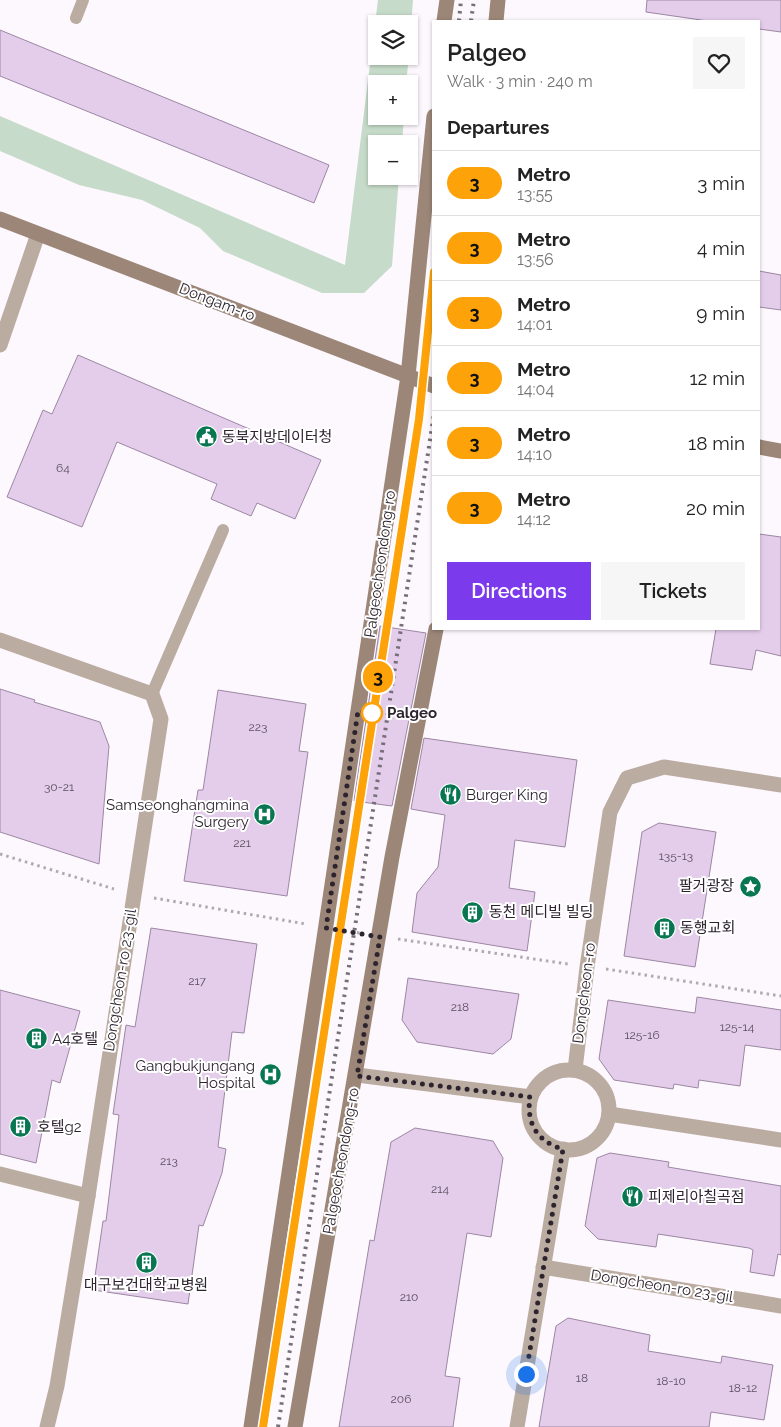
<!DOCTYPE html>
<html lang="en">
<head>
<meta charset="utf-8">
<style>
  :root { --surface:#fff; --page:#f6f6f6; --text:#222; --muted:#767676; --line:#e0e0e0; --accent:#7c3aed }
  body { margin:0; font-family:Raleway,"Noto Sans KR",sans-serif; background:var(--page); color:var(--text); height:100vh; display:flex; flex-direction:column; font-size:19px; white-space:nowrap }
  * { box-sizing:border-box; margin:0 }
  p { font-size:16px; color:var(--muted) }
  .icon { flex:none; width:28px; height:28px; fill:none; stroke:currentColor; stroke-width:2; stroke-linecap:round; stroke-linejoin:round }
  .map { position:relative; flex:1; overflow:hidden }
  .drawer { position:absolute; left:432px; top:20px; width:328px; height:610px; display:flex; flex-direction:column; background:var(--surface); border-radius:0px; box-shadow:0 1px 4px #0004 }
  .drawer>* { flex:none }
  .badge { padding:0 10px; border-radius:16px; font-size:18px; line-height:32px }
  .controls { position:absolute; left:368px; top:15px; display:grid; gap:10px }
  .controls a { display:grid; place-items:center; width:50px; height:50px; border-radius:0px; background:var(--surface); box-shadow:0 1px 4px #0004; font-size:25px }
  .you { position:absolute; width:25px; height:25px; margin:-12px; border:4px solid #fff; border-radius:50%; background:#1a73e8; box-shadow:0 0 0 8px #1a73e833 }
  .map>.badge { position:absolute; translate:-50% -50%; box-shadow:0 0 0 2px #fff }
  h2 { padding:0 15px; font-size:19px; line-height:45px }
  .round { display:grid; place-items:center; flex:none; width:52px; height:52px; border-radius:0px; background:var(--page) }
  .overview { display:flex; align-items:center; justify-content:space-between; height:85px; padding:0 15px }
  h1 { font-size:24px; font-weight:600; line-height:38px }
  .primary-button { display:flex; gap:10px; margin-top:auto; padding:10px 15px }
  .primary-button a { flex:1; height:58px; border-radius:0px; background:var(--accent); color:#fff; font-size:20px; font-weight:600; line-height:58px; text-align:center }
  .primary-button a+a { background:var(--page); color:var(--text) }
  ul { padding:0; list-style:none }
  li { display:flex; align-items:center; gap:15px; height:65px; padding:0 15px; border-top:1px solid var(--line) }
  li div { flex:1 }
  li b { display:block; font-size:19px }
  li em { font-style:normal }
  li .badge { min-width:55px; font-weight:700; text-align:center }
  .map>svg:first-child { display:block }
  .green { fill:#c6dbc9 }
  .building { fill:#e4cdeb; stroke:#9c87a3 }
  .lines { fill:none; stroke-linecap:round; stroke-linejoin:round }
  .path { stroke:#afa9b1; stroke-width:3; stroke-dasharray:2.5 4; stroke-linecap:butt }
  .lane { stroke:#bbaca1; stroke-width:12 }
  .street { stroke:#bbaca1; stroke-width:15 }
  .secondary { stroke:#9b8677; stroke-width:15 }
  .rail { stroke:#766f78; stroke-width:4; stroke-dasharray:2.5 5; stroke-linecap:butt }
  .line-casing { stroke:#fff; stroke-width:11 }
  .line { stroke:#fda208; stroke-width:8 }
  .walk { stroke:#2d242f; stroke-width:5; stroke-dasharray:0 9 }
  .stop-dot { fill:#fff; stroke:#fda208; stroke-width:2.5 }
  .labels { text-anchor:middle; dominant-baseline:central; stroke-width:4; stroke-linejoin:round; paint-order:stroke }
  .number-label { font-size:12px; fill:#5b4e5e }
  .street-label { font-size:15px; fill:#2d242f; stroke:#fff }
  .poi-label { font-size:15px; fill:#2d242f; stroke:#fff; text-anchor:start }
  .stop-label { font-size:15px; font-weight:bold; fill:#2d242f; stroke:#fff; text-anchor:start }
</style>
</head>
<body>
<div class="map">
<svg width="781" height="1427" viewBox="0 0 781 1427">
  <rect width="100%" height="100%" fill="#fdf8fe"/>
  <polygon class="green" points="378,0 413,0 409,53 409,24 376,24 376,56 409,56 406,84 376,84 376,116 404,116 402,144 376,144 376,176 399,176 392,266 364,293 322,293 223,251 200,228 142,200 79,185 0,151 0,116 345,265"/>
  <g class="building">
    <polygon points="647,0 781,0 781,32 759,29 759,21 708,21 646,12"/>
    <polygon points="0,30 329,165 314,203 0,76"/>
    <polygon points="759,271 781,275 781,310 759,307"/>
    <polygon points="78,355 321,460 295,519 257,503 251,516 211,499 217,484 117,442 82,527 7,497 43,410 52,414"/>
    <polygon points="759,534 781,537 781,656 756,650 752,670 710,664 716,629 759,629"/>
    <polygon points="380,626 426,633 392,806 354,801"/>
    <polygon points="0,689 35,700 34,702 100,722 109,746 99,864 0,832"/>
    <polygon points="218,690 306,704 299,751 308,752 287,896 184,881 198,790 203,790"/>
    <polygon points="424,738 577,760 565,847 515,840 509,888 535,892 527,951 412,932 417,893 438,867 445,815 411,809"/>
    <polygon points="659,823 716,832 695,967 624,956 642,832"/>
    <polygon points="151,928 257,944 244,1033 232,1032 218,1147 226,1149 222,1173 203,1226 199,1225 188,1304 93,1290 103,1221 106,1221 119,1115 113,1114 126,1025 135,1027"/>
    <polygon points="408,978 519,994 511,1039 493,1054 417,1042 402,1020"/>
    <polygon points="0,990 80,1011 60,1083 52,1080 36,1163 0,1154"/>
    <polygon points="697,997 781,1010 781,1050 745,1045 740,1086 699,1080 698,1088 674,1084 673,1089 614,1080 599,1059 608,1000 695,1013"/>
    <polygon points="415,1128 493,1141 503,1158 491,1237 467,1233 445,1376 460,1378 453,1427 339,1427 370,1240 374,1241 391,1142"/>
    <polygon points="610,1153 669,1162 668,1167 781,1186 781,1255 778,1254 774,1276 750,1272 753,1250 749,1248 658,1234 656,1247 598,1239 585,1226 597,1158"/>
    <polygon points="568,1318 650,1335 648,1351 721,1363 722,1356 773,1365 764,1420 711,1412 709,1427 539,1427 556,1326"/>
  </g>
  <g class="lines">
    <g class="path">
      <polyline points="0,854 114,889"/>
      <polyline points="154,898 306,924"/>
      <polyline points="344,931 360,933"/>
      <polyline points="398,939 568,964"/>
      <polyline points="606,969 781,996"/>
    </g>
    <g class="lane">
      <polyline points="76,18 83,0"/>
      <polyline points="152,694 223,530"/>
    </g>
    <g class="street">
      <polyline points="0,345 38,234"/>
      <polyline points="0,640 152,694 161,719 88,1196 57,1386 47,1427"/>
      <polyline points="575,1070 587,967 610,812 627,778 664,767 781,785"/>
      <circle cx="569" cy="1110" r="40"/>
      <polyline points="357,1075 531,1097"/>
      <polyline points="609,1114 781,1140"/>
      <polyline points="0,1174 88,1196"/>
      <polyline points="543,1267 781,1306"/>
      <polyline points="517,1427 563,1149"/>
    </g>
    <g class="secondary">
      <polyline points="444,21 447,0"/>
      <polyline points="496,21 498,0"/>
      <polyline points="0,219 434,386"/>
      <polyline points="759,447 781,451"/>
      <polyline points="251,1427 408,376 434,116"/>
      <polyline points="295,1427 392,857 436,629"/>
    </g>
    <g class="rail">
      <polyline points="459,21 461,0"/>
      <polyline points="471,21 474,0"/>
      <polyline points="263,1427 419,419 434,272"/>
      <polyline points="278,1427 434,414"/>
    </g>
  </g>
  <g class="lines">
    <defs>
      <polyline id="line" points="263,1427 419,419 434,272"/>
    </defs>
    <use href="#line" class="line-casing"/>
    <use href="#line" class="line"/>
    <path class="walk" d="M372,713L358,711L326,928L380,937L357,1076L530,1097C526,1123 537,1142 563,1149L526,1374"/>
  </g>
  <defs>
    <symbol id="civic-disc" viewBox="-11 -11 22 22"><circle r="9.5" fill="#077651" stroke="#fff"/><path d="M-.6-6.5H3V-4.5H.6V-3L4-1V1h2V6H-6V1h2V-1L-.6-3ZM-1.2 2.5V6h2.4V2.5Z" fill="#fff"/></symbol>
    <symbol id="restaurant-disc" viewBox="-11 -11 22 22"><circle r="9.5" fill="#077651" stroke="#fff"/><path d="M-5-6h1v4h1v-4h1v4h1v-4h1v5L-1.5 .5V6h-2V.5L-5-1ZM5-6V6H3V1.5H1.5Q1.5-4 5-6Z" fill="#fff"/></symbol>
    <symbol id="hospital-disc" viewBox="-11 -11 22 22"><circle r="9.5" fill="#077651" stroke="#fff"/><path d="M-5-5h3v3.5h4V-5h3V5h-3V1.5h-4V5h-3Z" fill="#fff"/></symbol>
    <symbol id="sight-disc" viewBox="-11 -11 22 22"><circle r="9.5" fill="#077651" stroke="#fff"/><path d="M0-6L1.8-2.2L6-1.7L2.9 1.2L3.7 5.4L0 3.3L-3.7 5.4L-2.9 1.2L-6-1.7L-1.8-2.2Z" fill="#fff"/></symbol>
    <symbol id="building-disc" viewBox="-11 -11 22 22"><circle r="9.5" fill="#077651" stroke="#fff"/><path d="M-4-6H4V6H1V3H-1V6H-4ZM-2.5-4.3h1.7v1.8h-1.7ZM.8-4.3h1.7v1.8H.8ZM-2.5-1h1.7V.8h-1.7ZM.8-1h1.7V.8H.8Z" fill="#fff"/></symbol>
  </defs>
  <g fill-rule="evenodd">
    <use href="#civic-disc" x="194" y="424" width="25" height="25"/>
    <use href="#restaurant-disc" x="438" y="782" width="25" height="25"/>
    <use href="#hospital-disc" x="252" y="802" width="25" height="25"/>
    <use href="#sight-disc" x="738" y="874" width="25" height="25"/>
    <use href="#building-disc" x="460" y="900" width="25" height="25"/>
    <use href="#building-disc" x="652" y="916" width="25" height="25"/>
    <use href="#building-disc" x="24" y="1026" width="25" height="25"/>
    <use href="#hospital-disc" x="258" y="1062" width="25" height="25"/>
    <use href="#building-disc" x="8" y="1114" width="25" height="25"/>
    <use href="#restaurant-disc" x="620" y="1184" width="25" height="25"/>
    <use href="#building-disc" x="134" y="1250" width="25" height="25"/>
  </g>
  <circle class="stop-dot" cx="372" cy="713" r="10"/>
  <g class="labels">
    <g class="number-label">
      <text x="63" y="468">64</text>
      <text x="258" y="727">223</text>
      <text x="59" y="787">30-21</text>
      <text x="242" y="843">221</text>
      <text x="676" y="856">135-13</text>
      <text x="197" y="981">217</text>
      <text x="460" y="1007">218</text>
      <text x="737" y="1027">125-14</text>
      <text x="642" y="1035">125-16</text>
      <text x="169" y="1161">213</text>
      <text x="440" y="1189">214</text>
      <text x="409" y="1297">210</text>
      <text x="582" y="1378">18</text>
      <text x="671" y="1381">18-10</text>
      <text x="743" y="1388">18-12</text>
      <text x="401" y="1399">206</text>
    </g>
    <g class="street-label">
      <text transform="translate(217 302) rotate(21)">Dongam-ro</text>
      <text transform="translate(380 564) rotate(-82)">Palgeocheondong-ro</text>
      <text transform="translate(120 980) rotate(-81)">Dongcheon-ro 23-gil</text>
      <text transform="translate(584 993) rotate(-83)">Dongcheon-ro</text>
      <text transform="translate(341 1161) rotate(-80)">Palgeocheondong-ro</text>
      <text transform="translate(662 1286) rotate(9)">Dongcheon-ro 23-gil</text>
    </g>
    <g class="poi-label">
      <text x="222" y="437">동북지방데이터청</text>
      <text x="466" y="795">Burger King</text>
      <text x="249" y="805" text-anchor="end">Samseonghangmina<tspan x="249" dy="17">Surgery</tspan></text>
      <text x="734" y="886" text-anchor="end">팔거광장</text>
      <text x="489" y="912">동천 메디빌 빌딩</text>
      <text x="680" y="928">동행교회</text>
      <text x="52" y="1039">A4호텔</text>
      <text x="255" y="1066" text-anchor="end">Gangbukjungang<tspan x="255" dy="17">Hospital</tspan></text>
      <text x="37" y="1127">호텔g2</text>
      <text x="648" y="1197">피제리아칠곡점</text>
      <text x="146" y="1285" text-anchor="middle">대구보건대학교병원</text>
    </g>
    <g class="stop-label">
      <text x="387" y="713">Palgeo</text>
    </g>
  </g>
</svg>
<div class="controls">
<a><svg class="icon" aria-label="layers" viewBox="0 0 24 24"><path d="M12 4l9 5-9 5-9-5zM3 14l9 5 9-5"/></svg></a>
<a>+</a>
<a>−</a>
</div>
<div class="you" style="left:526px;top:1374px"></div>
<b class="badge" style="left:378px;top:677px;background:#fda208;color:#111">3</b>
<section class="drawer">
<div class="overview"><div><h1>Palgeo</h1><p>Walk · 3 min · 240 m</p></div><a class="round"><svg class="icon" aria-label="heart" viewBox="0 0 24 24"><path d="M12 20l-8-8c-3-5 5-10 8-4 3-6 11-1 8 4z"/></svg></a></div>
<h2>Departures</h2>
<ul>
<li><span class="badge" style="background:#fda208;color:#111">3</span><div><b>Metro</b><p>13:55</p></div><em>3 min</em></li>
<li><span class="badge" style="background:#fda208;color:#111">3</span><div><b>Metro</b><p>13:56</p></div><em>4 min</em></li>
<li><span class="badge" style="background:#fda208;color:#111">3</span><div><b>Metro</b><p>14:01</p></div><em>9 min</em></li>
<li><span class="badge" style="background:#fda208;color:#111">3</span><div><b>Metro</b><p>14:04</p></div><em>12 min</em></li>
<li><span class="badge" style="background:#fda208;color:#111">3</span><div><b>Metro</b><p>14:10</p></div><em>18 min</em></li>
<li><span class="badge" style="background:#fda208;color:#111">3</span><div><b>Metro</b><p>14:12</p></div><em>20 min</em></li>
</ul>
<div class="primary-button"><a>Directions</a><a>Tickets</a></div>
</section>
</div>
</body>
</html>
